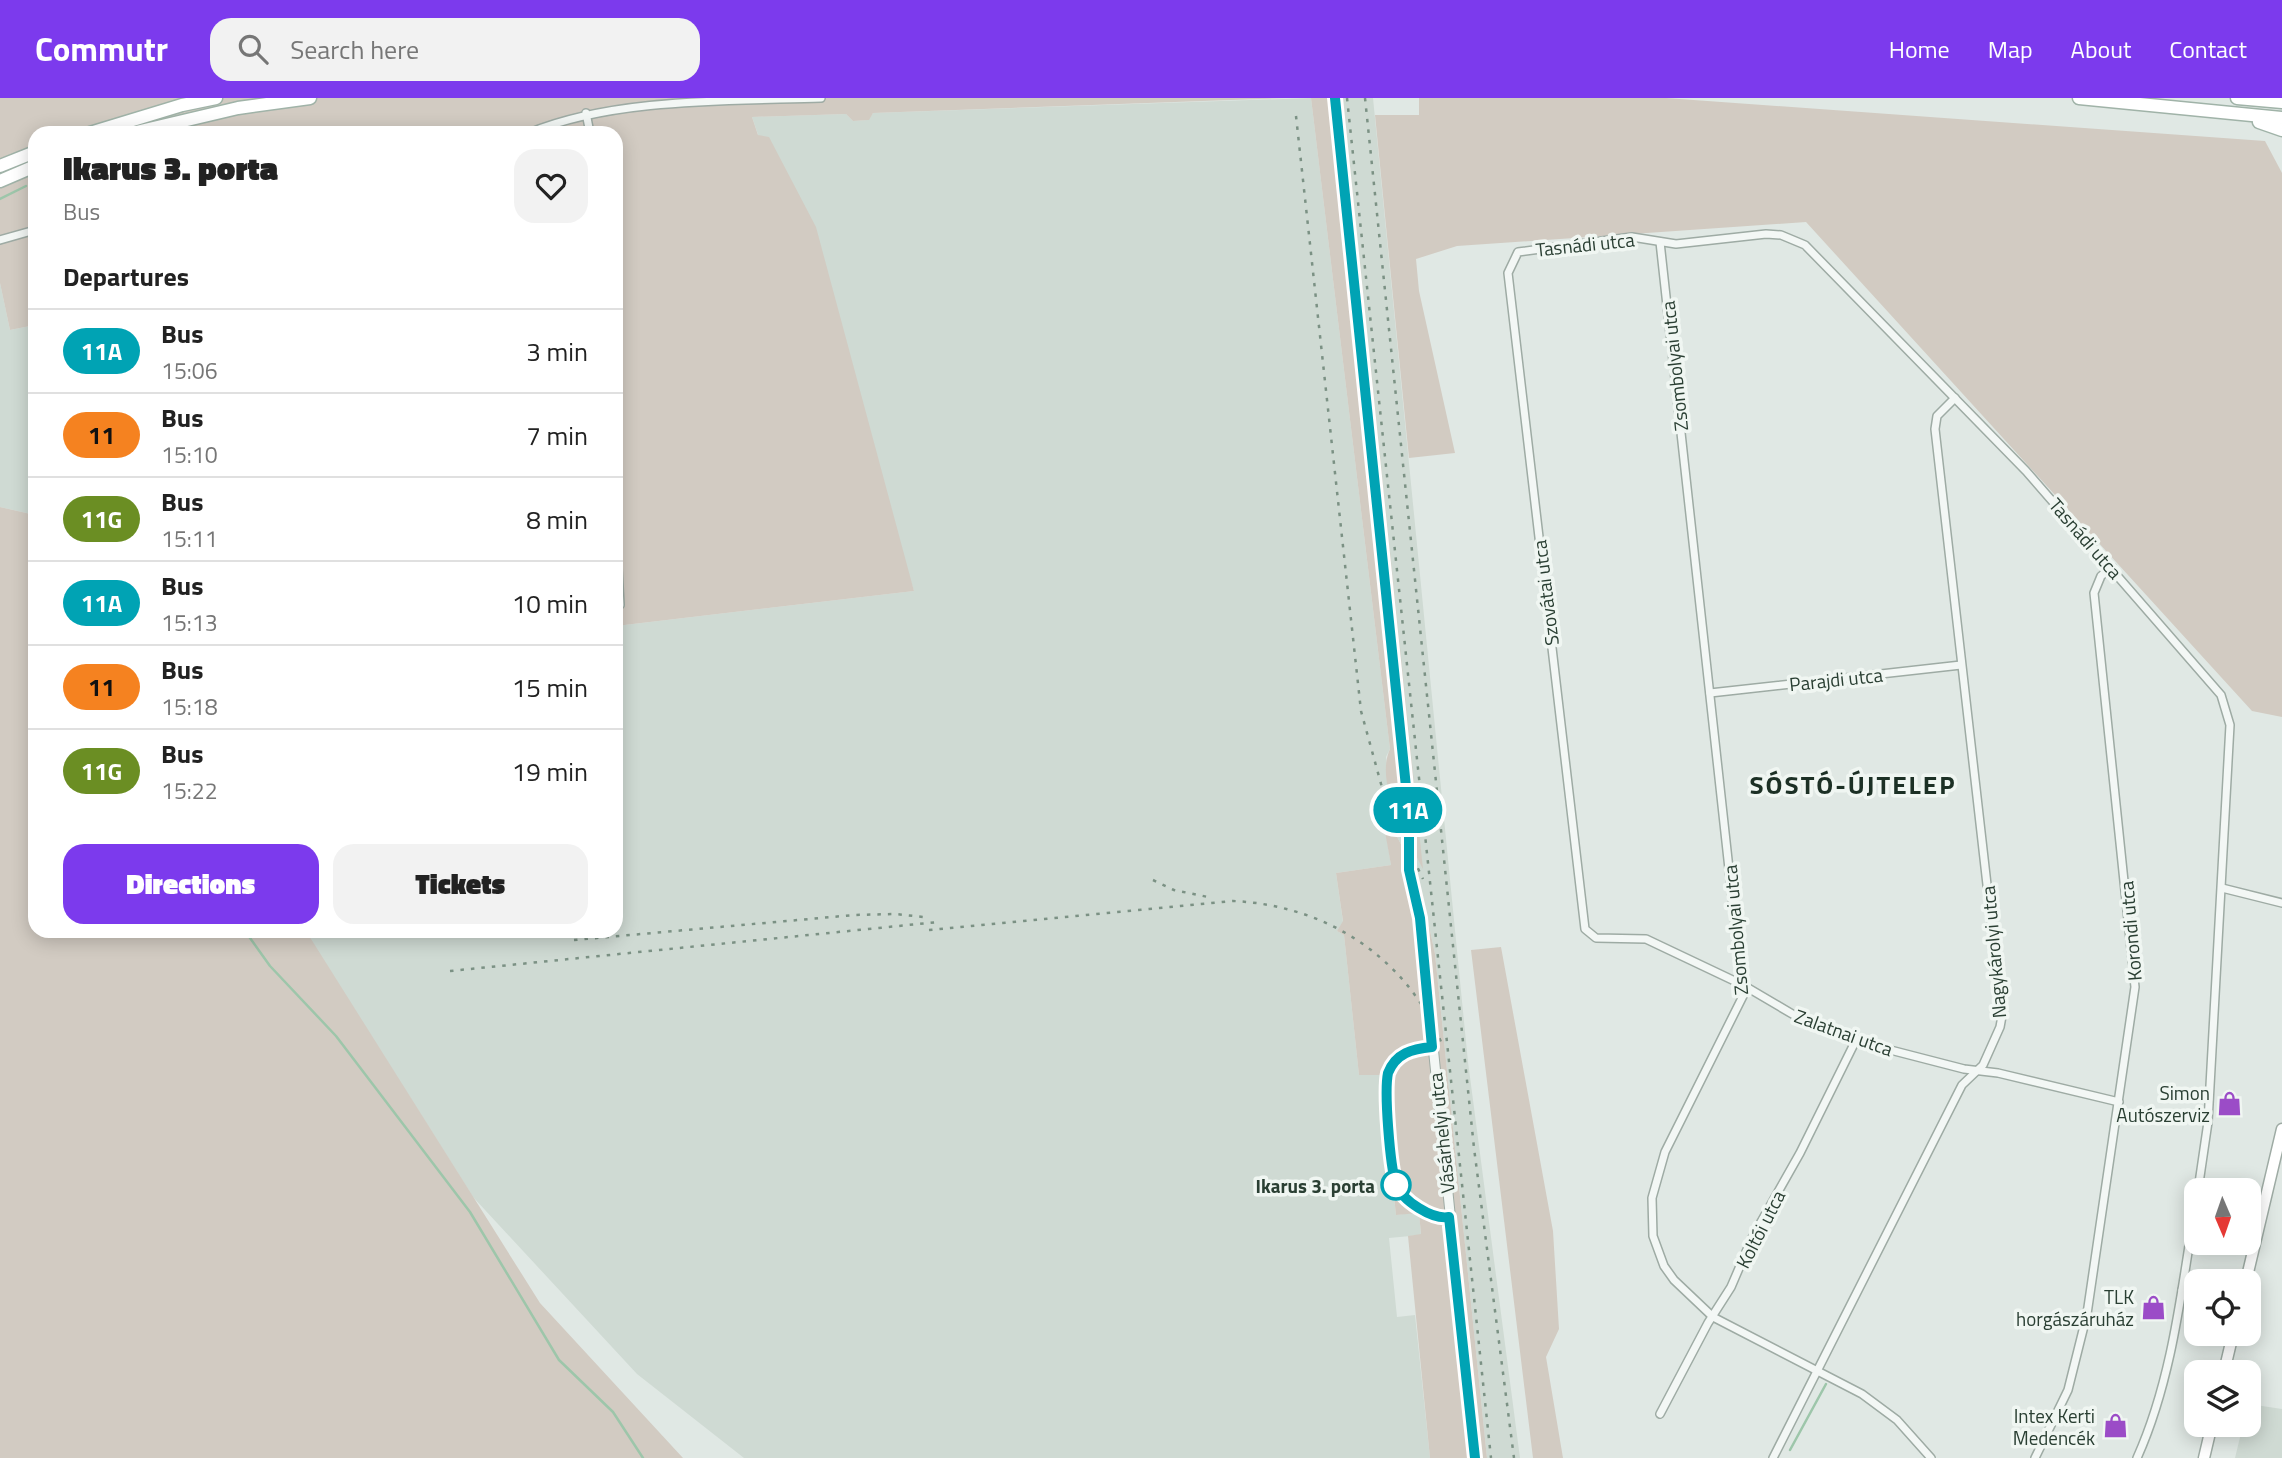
<!DOCTYPE html>
<html lang="en">
<head>
<meta charset="utf-8">
<style>
  :root { --surface:#fff; --page:#f2f2f2; --text:#222; --muted:#767676; --line:#e0e0e0; --accent:#7c3aed }
  body { margin:0; font-family:"Titillium Web",sans-serif; background:var(--page); color:var(--text); height:100vh; display:flex; flex-direction:column; font-size:26px; white-space:nowrap }
  * { box-sizing:border-box; margin:0 }
  p { font-size:23px; color:var(--muted) }
  .icon { flex:none; width:38px; height:38px; fill:none; stroke:currentColor; stroke-width:2; stroke-linecap:round; stroke-linejoin:round }
  .map { position:relative; flex:1; overflow:hidden }
  .sheet { position:absolute; left:28px; top:28px; width:595px; height:812px; display:flex; flex-direction:column; background:var(--surface); border-radius:21px; box-shadow:0 4px 18px #0003 }
  .sheet>* { flex:none }
  .badge { padding:0 14px; border-radius:23px; font-size:24px; line-height:46px }
  .needle { width:46px; rotate:178deg }
  .fabs { position:absolute; left:2184px; top:1080px; display:grid; gap:14px }
  .fabs a { display:grid; place-items:center; width:77px; height:77px; border-radius:14px; background:var(--surface); box-shadow:0 4px 18px #0003; font-size:35px }
  .map>.badge { position:absolute; translate:-50% -50%; box-shadow:0 0 0 4px #fff }
  h2 { padding:0 35px; font-size:26px; line-height:63px }
  .round { display:grid; place-items:center; flex:none; width:74px; height:74px; border-radius:21px; background:var(--page) }
  .summary { display:flex; align-items:center; justify-content:space-between; height:119px; padding:0 35px }
  h1 { font-size:33px; font-weight:800; line-height:52px }
  .button { display:flex; gap:14px; margin-top:auto; padding:14px 35px }
  .button a { flex:1; height:80px; border-radius:21px; background:var(--accent); color:#fff; font-size:28px; font-weight:800; line-height:80px; text-align:center }
  .button a+a { background:var(--page); color:var(--text) }
  ul { padding:0; list-style:none }
  li { display:flex; align-items:center; gap:21px; height:84px; padding:0 35px; border-top:2px solid var(--line) }
  li div { flex:1 }
  li b { display:block; font-size:26px }
  li em { font-style:normal }
  li .badge { min-width:77px; font-weight:700; text-align:center }
  header { display:flex; align-items:center; gap:42px; box-sizing:border-box; height:98px; padding:0 35px; background:var(--accent); color:#fff }
  header strong { font-size:33px }
  nav { display:flex; gap:38px; margin-inline-start:auto; font-size:24px }
  .search { width:490px; height:63px; background:var(--page); display:flex; align-items:center; gap:18px; box-sizing:border-box; padding:0 24px; border-radius:21px; color:var(--muted); font-size:26px }
  .map>svg:first-child { display:block }
  .built { fill:#cfdad3 }
  .green { fill:#d2cbc2 }
  .lines { fill:none; stroke-linecap:round; stroke-linejoin:round }
  .stream { stroke:#9dc6aa; stroke-width:2.5 }
  .minor-casing { stroke:#9eaba4; stroke-width:10 }
  .tertiary-casing { stroke:#9eaba4; stroke-width:11 }
  .secondary-casing { stroke:#9eaba4; stroke-width:13 }
  .primary-casing { stroke:#a0b3a8; stroke-width:15 }
  .minor { stroke:#f3f7f5; stroke-width:7 }
  .tertiary { stroke:#f3f7f5; stroke-width:9 }
  .secondary { stroke:#fff; stroke-width:10 }
  .primary { stroke:#fff; stroke-width:12 }
  .rail { stroke:#7b9184; stroke-width:2.5; stroke-dasharray:3.5 7; stroke-linecap:butt }
  .line-casing { stroke:#fff; stroke-width:16 }
  .line { stroke:#00a3b4; stroke-width:10 }
  .stop-dot { fill:#fff; stroke:#00a3b4; stroke-width:3.5 }
  .labels { text-anchor:middle; dominant-baseline:central; stroke-width:7; stroke-linejoin:round; paint-order:stroke }
  .street-label { font-size:19px; fill:#2a3f33; stroke:#f0f6f2 }
  .poi-label { font-size:19px; fill:#2a3f33; stroke:#f0f6f2; text-anchor:end }
  .stop-label { font-size:19px; font-weight:bold; fill:#2a3f33; stroke:#f0f6f2; text-anchor:end }
  .district-label { font-size:26px; font-weight:bold; letter-spacing:2px; fill:#1c3025; stroke:#f0f6f2 }
</style>
</head>
<body>
<header>
<strong>Commutr</strong>
<div class="search"><svg class="icon" aria-label="search" viewBox="0 0 24 24"><circle cx="10" cy="10" r="6"/><path d="M15 15l6 6"/></svg>Search here</div>
<nav><a>Home</a><a>Map</a><a>About</a><a>Contact</a></nav>
</header>
<div class="map">
<svg width="2282" height="1360" viewBox="0 0 2282 1360">
  <rect width="100%" height="100%" fill="#e0e8e4"/>
  <g class="built">
    <polygon points="1311,0 1390,651 1386,659 1391,703 1400,726 1422,768 1343,0 1373,0 1468,964 1520,1360 1487,1360 1435,856 1419,781 1382,710 1391,767 1336,775 1343,824 1337,833 1344,837 1359,977 1381,976 1396,1117 1419,1114 1421,1137 1389,1140 1397,1219 1415,1217 1430,1360 744,1360 637,1276 473,1099 305,833 616,833 616,528 914,493 752,19 846,16 853,23 868,22 873,15"/>
    <polygon points="0,185 10,232 35,227 35,417 0,409"/>
    <polygon points="2249,1306 2282,1311 2282,1360 2235,1360 2243,1327 2249,1326"/>
  </g>
  <g class="green">
    <polygon points="0,0 1286,0 873,15 869,22 853,23 846,16 752,19 758,37 769,39 816,129 914,493 616,528 616,35 35,35 35,227 10,232 0,185"/>
    <path d="M1311,0H1343L1423,771C1408,740 1374,686 1390,651Z"/>
    <polygon points="1419,0 1666,0 2265,43 2282,75 2282,619 2252,613 1806,124 1457,148 1416,161 1419,193 1455,355 1409,360 1375,17 1419,17"/>
    <polygon points="0,409 35,417 35,833 306,833 540,1205 683,1360 0,1360"/>
    <polygon points="1380,706 1419,781 1435,856 1487,1360 1430,1360 1408,1138 1421,1136 1419,1115 1396,1117 1381,977 1359,977 1344,837 1337,833 1343,823 1336,775 1391,767"/>
    <polygon points="1501,849 1553,1133 1559,1231 1546,1259 1563,1360 1533,1360 1471,852"/>
  </g>
  <g class="lines">
    <g class="stream">
      <polyline points="0,101 26,88"/>
      <polyline points="245,833 270,868 336,938 470,1114 559,1262 613,1314 643,1360"/>
      <polyline points="1790,1352 1826,1286"/>
    </g>
    <defs>
      <g id="minor">
        <polyline points="586,15 590,35"/>
        <path d="M529,35C613,0 729,3 821,0"/>
        <polyline points="0,142 35,132"/>
        <polyline points="1660,144 1743,898 1665,1054 1652,1100 1653,1138 1664,1168 1674,1182 1713,1219 1862,1296 1897,1322 1931,1360"/>
        <polyline points="616,434 620,507"/>
        <polyline points="1710,595 1961,567"/>
        <polyline points="2222,790 2282,805"/>
        <polyline points="2119,1004 1998,975 1964,971 1871,947 1794,917 1743,887 1646,841 1596,840 1585,831 1508,175 1518,154 1632,139 1676,146 1766,136 1781,137 1805,147 2026,373 2221,597 2230,627 2208,1024 2198,1092"/>
        <polyline points="2182,1192 2196,1195"/>
        <polyline points="1660,1316 1708,1225 1731,1189 1752,1140 1800,1055 1856,942"/>
        <polyline points="1773,1360 1962,987 1983,967 2000,929 2002,918 1935,331 1937,318 1955,300"/>
        <polyline points="2035,1360 2068,1292 2087,1216 2135,889 2094,495 2101,478 2112,469"/>
        <path d="M2137,1360C2173,1280 2182,1188 2196,1103"/>
      </g>
      <polyline id="tertiary" points="1335,0 1406,686 1409,772 1420,820 1475,1360"/>
      <g id="secondary">
        <polyline points="2246,1183 2282,1031"/>
        <polyline points="2224,1274 2233,1236"/>
        <polyline points="2204,1360 2212,1326"/>
      </g>
      <g id="primary">
        <polyline points="2079,0 2282,20"/>
        <polyline points="2237,0 2282,4"/>
        <polyline points="2259,24 2282,32"/>
        <polyline points="90,35 182,7 216,0"/>
        <polyline points="132,35 238,10 310,0"/>
        <polyline points="0,68 35,54"/>
        <polyline points="0,83 35,68"/>
      </g>
    </defs>
    <use href="#minor" class="minor-casing"/>
    <use href="#tertiary" class="tertiary-casing"/>
    <use href="#secondary" class="secondary-casing"/>
    <use href="#primary" class="primary-casing"/>
    <use href="#minor" class="minor"/>
    <use href="#tertiary" class="tertiary"/>
    <use href="#secondary" class="secondary"/>
    <use href="#primary" class="primary"/>
    <g class="rail">
      <polyline points="1347,0 1491,1360"/>
      <polyline points="1365,0 1474,1050 1514,1360"/>
      <polyline points="1296,18 1361,613 1386,704 1423,781"/>
      <polyline points="1153,782 1174,792 1208,799"/>
      <path d="M929,832L1233,803C1326,807 1409,860 1443,949"/>
      <polyline points="574,842 854,817 895,816 923,819"/>
      <polyline points="450,873 938,824"/>
    </g>
  </g>
  <g class="lines">
    <defs>
      <path id="line" d="M1335,0L1409,718V772L1420,820L1432,949C1412,951 1396,955 1388,975C1384,994 1390,1068 1396,1086C1402,1103 1433,1122 1449,1119L1475,1360"/>
    </defs>
    <use href="#line" class="line-casing"/>
    <use href="#line" class="line"/>
  </g>
  <defs>
    <symbol id="shop-bare" viewBox="-9 -9 18 18"><path d="M-5-2.5h2.3a2.7 3.5 0 0 1 5.4 0H5L5.5 6h-11ZM-1.5-2.5h3a1.5 2.3 0 0 0-3 0Z" fill="#9b4cc7" stroke="#f0f6f2" stroke-width="2.5" paint-order="stroke"/></symbol>
  </defs>
  <g fill-rule="evenodd">
    <use href="#shop-bare" x="2212" y="988" width="35" height="35"/>
    <use href="#shop-bare" x="2136" y="1192" width="35" height="35"/>
    <use href="#shop-bare" x="2098" y="1310" width="35" height="35"/>
  </g>
  <circle class="stop-dot" cx="1396" cy="1087" r="14"/>
  <g class="labels">
    <g class="street-label">
      <text transform="translate(1585 146) rotate(-6)">Tasnádi utca</text>
      <text transform="translate(1674 268) rotate(-96)">Zsombolyai utca</text>
      <text transform="translate(2086 440) rotate(49)">Tasnádi utca</text>
      <text transform="translate(1545 495) rotate(-97)">Szovátai utca</text>
      <text transform="translate(1836 581) rotate(-6)">Parajdi utca</text>
      <text transform="translate(1735 832) rotate(-95)">Zsombolyai utca</text>
      <text transform="translate(2130 833) rotate(-95)">Korondi utca</text>
      <text transform="translate(1993 854) rotate(-95)">Nagykárolyi utca</text>
      <text transform="translate(1844 934) rotate(20)">Zalatnai utca</text>
      <text transform="translate(1441 1035) rotate(-96)">Vásárhelyi utca</text>
      <text transform="translate(1760 1131) rotate(-63)">Koltói utca</text>
    </g>
    <g class="poi-label">
      <text x="2210" y="994">Simon<tspan x="2210" dy="22">Autószerviz</tspan></text>
      <text x="2134" y="1198">TLK<tspan x="2134" dy="22">horgászáruház</tspan></text>
      <text x="2095" y="1317">Intex Kerti<tspan x="2095" dy="22">Medencék</tspan></text>
    </g>
    <g class="stop-label">
      <text x="1375" y="1087">Ikarus 3. porta</text>
    </g>
    <g class="district-label">
      <text x="1853" y="686">SÓSTÓ-ÚJTELEP</text>
    </g>
  </g>
</svg>
<div class="fabs">
<a><svg class="needle" viewBox="-14 -14 28 28"><path d="M0-13l5 13h-10z" fill="#e53935"/><path d="M0 13l5-13h-10z" fill="#767676"/></svg></a>
<a><svg class="icon" aria-label="locate" viewBox="0 0 24 24"><circle cx="12" cy="12" r="6"/><path d="M12 2v4M12 18v4M2 12h4M18 12h4"/></svg></a>
<a><svg class="icon" aria-label="layers" viewBox="0 0 24 24"><path d="M12 4l9 5-9 5-9-5zM3 14l9 5 9-5"/></svg></a>
</div>
<b class="badge" style="left:1408px;top:712px;background:#00a3b4;color:#fff">11A</b>
<section class="sheet">
<div class="summary"><div><h1>Ikarus 3. porta</h1><p>Bus</p></div><a class="round"><svg class="icon" aria-label="heart" viewBox="0 0 24 24"><path d="M12 20l-8-8c-3-5 5-10 8-4 3-6 11-1 8 4z"/></svg></a></div>
<h2>Departures</h2>
<ul>
<li><span class="badge" style="background:#00a3b4;color:#fff">11A</span><div><b>Bus</b><p>15:06</p></div><em>3 min</em></li>
<li><span class="badge" style="background:#f58220;color:#111">11</span><div><b>Bus</b><p>15:10</p></div><em>7 min</em></li>
<li><span class="badge" style="background:#6b8e23;color:#fff">11G</span><div><b>Bus</b><p>15:11</p></div><em>8 min</em></li>
<li><span class="badge" style="background:#00a3b4;color:#fff">11A</span><div><b>Bus</b><p>15:13</p></div><em>10 min</em></li>
<li><span class="badge" style="background:#f58220;color:#111">11</span><div><b>Bus</b><p>15:18</p></div><em>15 min</em></li>
<li><span class="badge" style="background:#6b8e23;color:#fff">11G</span><div><b>Bus</b><p>15:22</p></div><em>19 min</em></li>
</ul>
<div class="button"><a>Directions</a><a>Tickets</a></div>
</section>
</div>
</body>
</html>
